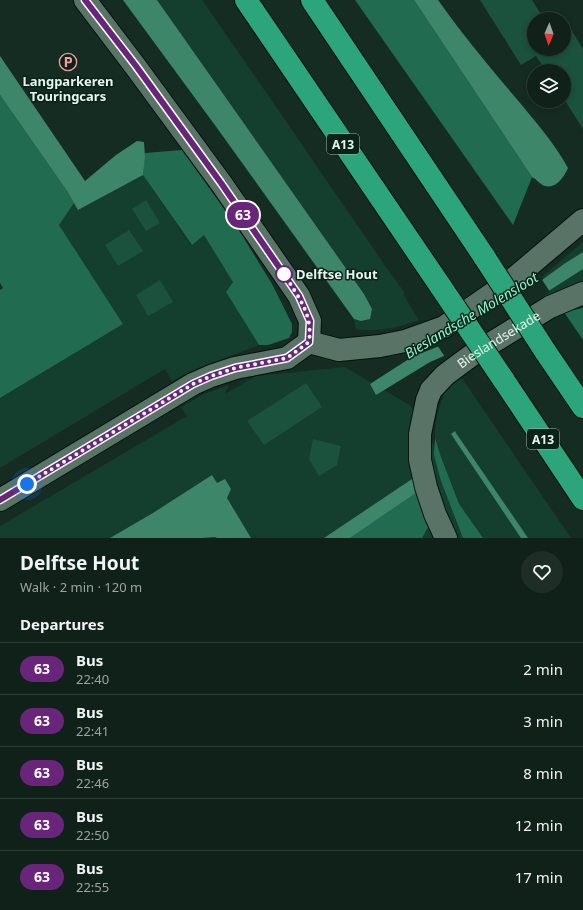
<!DOCTYPE html>
<html lang="en">
<head>
<meta charset="utf-8">
<style>
  :root { --surface:#10211a; --page:#1e2e27; --text:#f1f3f6; --muted:#9ca3a2; --line:#303e39 }
  body { margin:0; font-family:"Noto Sans",sans-serif; background:var(--page); color:var(--text); height:100vh; display:flex; flex-direction:column; font-size:15px; white-space:nowrap }
  * { box-sizing:border-box; margin:0 }
  p { font-size:13px; color:var(--muted) }
  .icon { flex:none; width:22px; height:22px; fill:none; stroke:currentColor; stroke-width:2; stroke-linecap:round; stroke-linejoin:round }
  .map { position:relative; height:538px; overflow:hidden }
  .drawer { display:flex; flex-direction:column; background:var(--surface); flex:1 }
  .drawer>* { flex:none }
  .badge { padding:0 8px; border-radius:13px; font-size:14px; line-height:26px }
  .needle { width:26px; rotate:182deg }
  .tools { position:absolute; left:527px; top:12px; display:grid; gap:8px }
  .tools a { display:grid; place-items:center; width:44px; height:44px; border-radius:50%; background:var(--surface); box-shadow:0 2px 6px #0003,0 0 0 1px var(--line); font-size:20px }
  .you { position:absolute; width:20px; height:20px; margin:-10px; border:3px solid #fff; border-radius:50%; background:#1a73e8; box-shadow:0 0 0 6px #1a73e833 }
  .map>.badge { position:absolute; translate:-50% -50%; box-shadow:0 0 0 2px #fff }
  h2 { padding:0 20px; font-size:15px; line-height:36px }
  .round { display:grid; place-items:center; flex:none; width:42px; height:42px; border-radius:21px; background:var(--page) }
  .summary { display:flex; align-items:center; justify-content:space-between; height:68px; padding:0 20px }
  h1 { font-size:19px; font-weight:700; line-height:30px }
  ul { padding:0; list-style:none }
  li { display:flex; align-items:center; gap:12px; height:52px; padding:0 20px; border-top:1px solid var(--line) }
  li div { flex:1 }
  li b { display:block; font-size:15px }
  li em { font-style:normal }
  li .badge { min-width:44px; font-weight:700; text-align:center }
  .map>svg:first-child { display:block }
  .green { fill:#143e2e }
  .forest { fill:#216c51 }
  .water { fill:#3e8669 }
  .pier { fill:#152c22 }
  .building { fill:#1a523d }
  .lines { fill:none; stroke-linecap:round; stroke-linejoin:round }
  .street-casing { stroke:#01140c; stroke-width:24 }
  .highway-casing { stroke:#01140c; stroke-width:24 }
  .street { stroke:#5a7367; stroke-width:22 }
  .highway { stroke:#2da57c; stroke-width:22 }
  .highway-bridge-casing { stroke:#01140c; stroke-width:24; stroke-linecap:butt }
  .highway-bridge { stroke:#2da57c; stroke-width:22 }
  .line-casing { stroke:#fff; stroke-width:9 }
  .line { stroke:#68257a; stroke-width:6 }
  .walk { stroke:#e7f5ef; stroke-width:4; stroke-dasharray:0 7.2 }
  .stop-dot { fill:#fff; stroke:#68257a; stroke-width:2 }
  .labels { text-anchor:middle; dominant-baseline:central; stroke-width:3; stroke-linejoin:round; paint-order:stroke }
  .shield { fill:#0b2219; stroke:#a5b6af; stroke-width:1 }
  .shield-label { font-size:12px; font-weight:bold; fill:#e7f5ef }
  .poi-label { font-size:13px; font-weight:bold; fill:#e7f5ef; stroke:#0b2219 }
  .stop-label { font-size:13px; font-weight:bold; fill:#e7f5ef; stroke:#0b2219; text-anchor:start }
  .street-label { font-size:13px; fill:#e7f5ef; stroke:#0b2219 }
  .water-label { font-size:14px; font-style:italic; fill:#90f8cc; stroke:#0b2219 }
</style>
</head>
<body>
<div class="map">
<svg width="583" height="538" viewBox="0 0 583 538">
  <rect width="100%" height="100%" fill="#152c22"/>
  <g class="green">
    <path d="M157,0H202L237,50L386,267L405,293L403,294L419,320C399,327 378,333 356,329L354,319L361,321L372,309L364,294Z"/>
    <polygon points="143,175 191,245 204,235 234,282 226,292 259,345 193,370 172,381 165,369 0,468 0,398 123,324 59,225 74,203 78,210"/>
    <polygon points="583,242 583,252 543,279 542,277"/>
    <polygon points="583,269 583,283 455,356 453,352"/>
    <path d="M345,367L411,406L441,458C440,451 435,443 435,437C434,420 444,383 459,374L571,538H0V526L187,416L181,407L204,394L229,385L225,394L256,376Z"/>
  </g>
  <g class="forest">
    <polygon points="355,0 414,0 532,177 513,225"/>
    <polygon points="0,95 67,191 74,203 59,225 123,324 0,398 0,290 3,288 0,283"/>
    <polygon points="182,150 237,227 272,284 292,324 292,332 289,338 268,345 259,345 226,292 233,282 204,235 192,245 143,175 145,153"/>
    <polygon points="583,308 583,340 564,312"/>
    <polygon points="435,438 441,457 459,504 483,538 463,538 441,481 434,455"/>
    <polygon points="416,493 432,520 422,538 350,538"/>
  </g>
  <g class="water">
    <polygon points="123,0 157,0 364,294 372,309 370,319 361,321 354,319 217,128"/>
    <path d="M414,0H438C462,34 488,65 515,97C534,120 554,142 568,168C564,177 556,189 545,186C541,185 536,179 532,177Z"/>
    <polygon points="0,56 85,181 116,155 137,141 144,142 145,157 143,175 78,210 67,191 0,95"/>
    <polygon points="583,252 583,269 453,352 430,362 376,395 370,384 412,357 449,342 531,288 564,264"/>
    <polygon points="455,431 456,433 528,538 521,538 451,434"/>
    <polygon points="212,475 217,483 225,479 231,489 227,498 251,538 217,538 215,537 202,538 110,538 153,513"/>
    <polygon points="415,477 416,493 350,538 324,538"/>
  </g>
  <polygon class="pier" points="541,278 550,292 454,354 445,357 437,345 448,340 530,286"/>
  <g class="building">
    <polygon points="480,0 532,0 544,19 534,19 534,49 564,49 564,36 572,31 583,49 583,129 564,99 564,71 546,71 536,56 521,65"/>
    <polygon points="146,200 160,223 146,231 132,209"/>
    <polygon points="129,230 143,251 118,266 105,245"/>
    <polygon points="160,280 173,302 148,316 136,295"/>
    <polygon points="306,383 322,407 264,445 247,421"/>
    <polygon points="313,439 341,446 337,465 319,476 309,459"/>
  </g>
  <g class="lines">
    <defs>
      <g id="street">
        <polyline points="85,0 135,66 221,183 299,296 310,321 309,342"/>
        <polyline points="309,342 339,350 380,346 405,341 444,327 512,280 583,220"/>
        <polyline points="0,500 193,384 211,376 235,368 287,358 309,342"/>
        <path id="s1" d="M446,538L435,514L426,487L420,460V434L427,400L431,390L445,375L472,355L550,307L583,293"/>
      </g>
      <g id="highway">
        <polyline points="246,0 441,287"/>
        <polyline points="312,0 485,258"/>
        <polyline points="545,351 583,407"/>
        <polyline points="503,379 583,499"/>
      </g>
    </defs>
    <use href="#street" class="street-casing"/>
    <use href="#highway" class="highway-casing"/>
    <use href="#street" class="street"/>
    <use href="#highway" class="highway"/>
    <defs>
      <g id="highway-bridge">
        <polyline points="485,258 545,351"/>
        <polyline points="441,287 503,379"/>
      </g>
    </defs>
    <use href="#highway-bridge" class="highway-bridge-casing"/>
    <use href="#highway-bridge" class="highway-bridge"/>
  </g>
  <g class="lines">
    <defs>
      <polyline id="line" points="0,500 193,384 211,376 235,368 287,358 309,342 310,321 299,296 221,183 136,66 85,0"/>
    </defs>
    <use href="#line" class="line-casing"/>
    <use href="#line" class="line"/>
    <path class="walk" d="M27,484L193,384L211,376L235,368L287,358L309,342C313,313 298,297 284,274"/>
  </g>
  <defs>
    <symbol id="parking-ring" viewBox="-11 -11 22 22"><circle r="9.5" fill="#0b2219" stroke="#f49aa1" stroke-width="1.5"/><path d="M-3.5-5.5H1a3.5 3.5 0 0 1 0 7H-1V5.5H-3.5ZM-1-3.4V-.6H.8a1.4 1.4 0 0 0 0-2.8Z" fill="#f49aa1"/></symbol>
  </defs>
  <g fill-rule="evenodd">
    <use href="#parking-ring" x="58" y="52" width="20" height="20"/>
  </g>
  <circle class="stop-dot" cx="284" cy="274" r="8"/>
  <g class="labels">
    <g class="shield">
      <rect x="327" y="134" width="32" height="20" rx="3"/>
      <rect x="527" y="429" width="32" height="20" rx="3"/>
    </g>
    <g class="shield-label">
      <text x="343" y="144">A13</text>
      <text x="543" y="439">A13</text>
    </g>
    <g class="poi-label">
      <text x="68" y="81">Langparkeren<tspan x="68" dy="15">Touringcars</tspan></text>
    </g>
    <g class="stop-label">
      <text x="296" y="274">Delftse Hout</text>
    </g>
    <g class="street-label">
      <text stroke="none"><textPath href="#s1" startOffset="239">Bieslandsekade</textPath></text>
    </g>
    <g class="water-label">
      <text transform="translate(471 315) rotate(-31)">Bieslandsche Molensloot</text>
    </g>
  </g>
</svg>
<div class="tools">
<a><svg class="needle" viewBox="-14 -14 28 28"><path d="M0-13l5 13h-10z" fill="#e53935"/><path d="M0 13l5-13h-10z" fill="#9ca3a2"/></svg></a>
<a><svg class="icon" aria-label="layers" viewBox="0 0 24 24"><path d="M12 4l9 5-9 5-9-5zM3 14l9 5 9-5"/></svg></a>
</div>
<div class="you" style="left:27px;top:484px"></div>
<b class="badge" style="left:243px;top:215px;background:#68257a;color:#fff">63</b>
</div>
<section class="drawer">
<div class="summary"><div><h1>Delftse Hout</h1><p>Walk · 2 min · 120 m</p></div><a class="round"><svg class="icon" aria-label="heart" viewBox="0 0 24 24"><path d="M12 20l-8-8c-3-5 5-10 8-4 3-6 11-1 8 4z"/></svg></a></div>
<h2>Departures</h2>
<ul>
<li><span class="badge" style="background:#68257a;color:#fff">63</span><div><b>Bus</b><p>22:40</p></div><em>2 min</em></li>
<li><span class="badge" style="background:#68257a;color:#fff">63</span><div><b>Bus</b><p>22:41</p></div><em>3 min</em></li>
<li><span class="badge" style="background:#68257a;color:#fff">63</span><div><b>Bus</b><p>22:46</p></div><em>8 min</em></li>
<li><span class="badge" style="background:#68257a;color:#fff">63</span><div><b>Bus</b><p>22:50</p></div><em>12 min</em></li>
<li><span class="badge" style="background:#68257a;color:#fff">63</span><div><b>Bus</b><p>22:55</p></div><em>17 min</em></li>
</ul>
</section>
</body>
</html>
